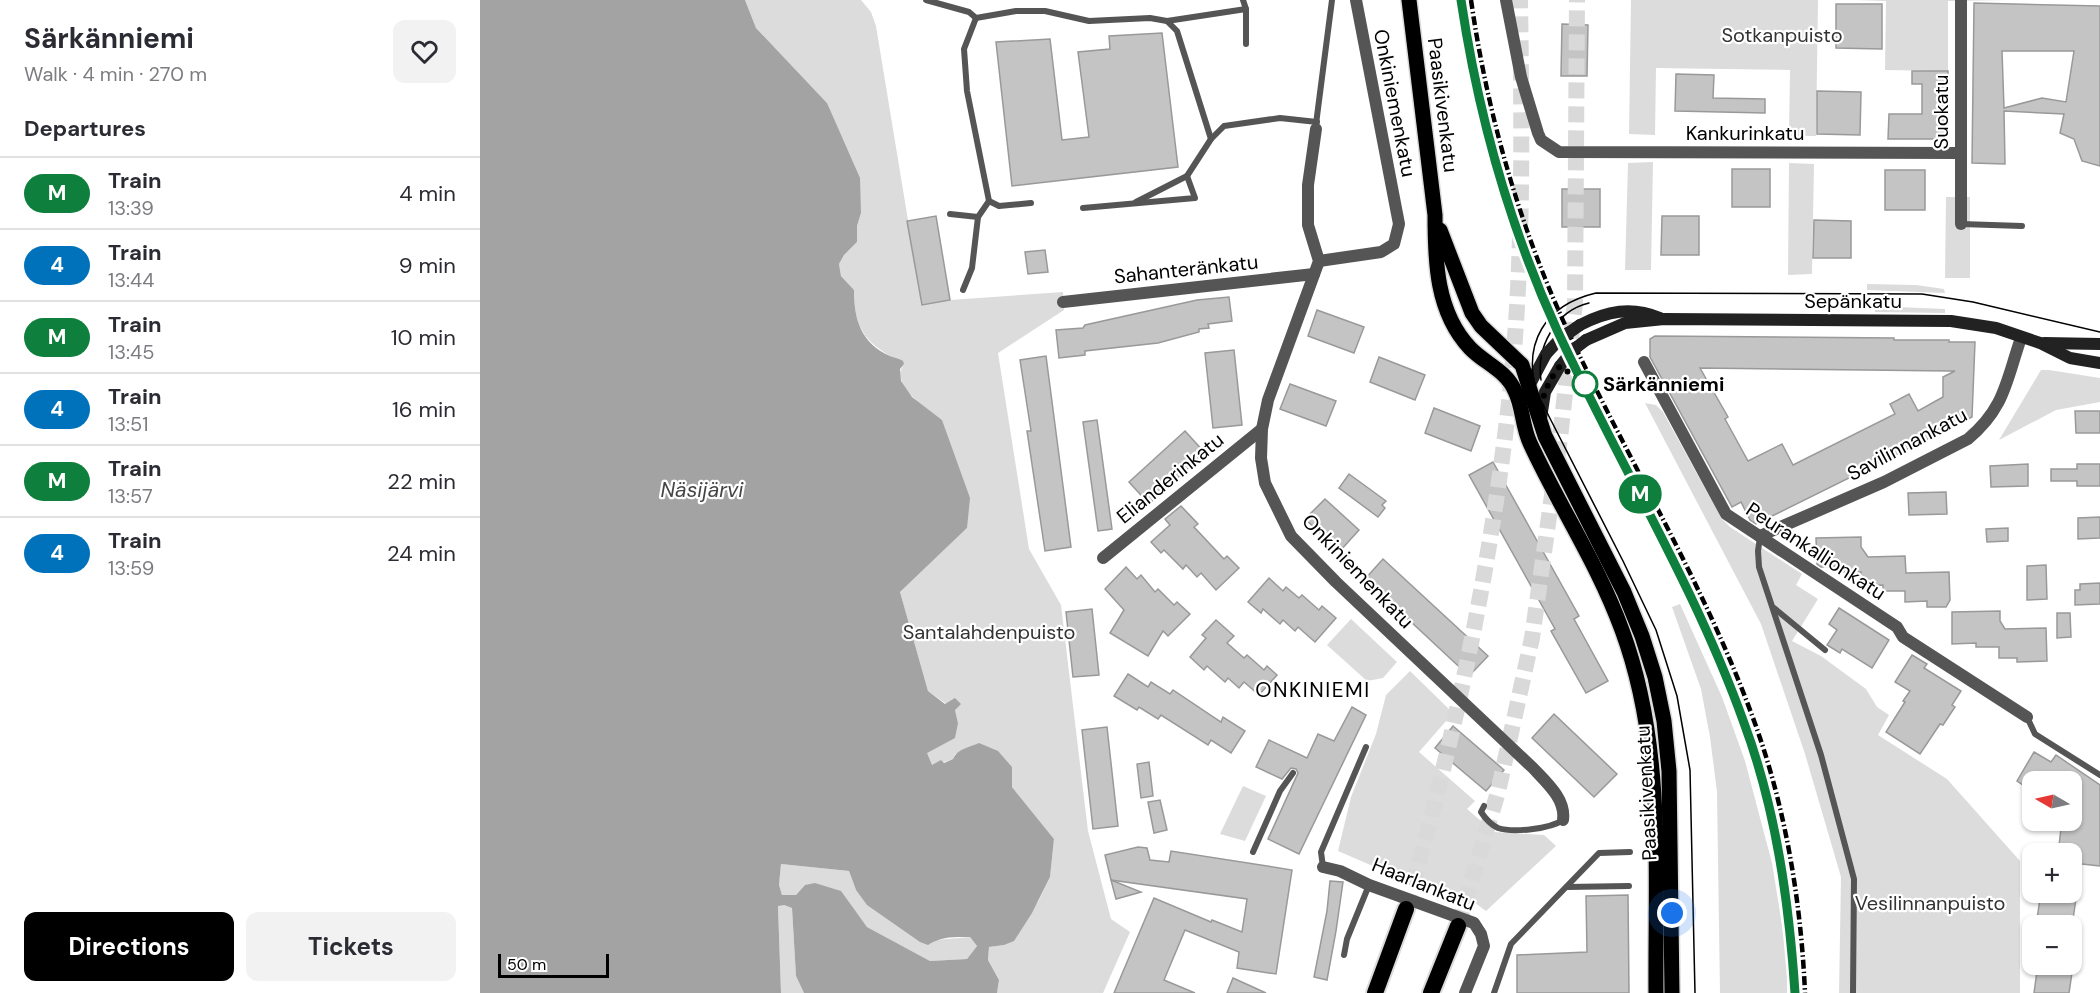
<!DOCTYPE html>
<html lang="en">
<head>
<meta charset="utf-8">
<style>
  :root { --surface:#fff; --page:#f2f2f3; --text:#2b2b33; --muted:#7c7c81; --line:#e1e1e2; --accent:#000 }
  body { margin:0; font-family:"DM Sans",sans-serif; background:var(--page); color:var(--text); height:100vh; display:flex; flex-direction:column; font-size:22px; white-space:nowrap }
  * { box-sizing:border-box; margin:0 }
  p { font-size:20px; color:var(--muted) }
  .icon { flex:none; width:33px; height:33px; fill:none; stroke:currentColor; stroke-width:2; stroke-linecap:round; stroke-linejoin:round }
  .map { position:relative; flex:1; overflow:hidden }
  .sheet { display:flex; flex-direction:column; background:var(--surface); width:480px }
  .sheet>* { flex:none }
  .badge { padding:0 12px; border-radius:20px; font-size:21px; line-height:39px }
  .needle { width:39px; rotate:279deg }
  .fabs { position:absolute; left:1542px; top:771px; display:grid; gap:12px }
  .fabs a { display:grid; place-items:center; width:60px; height:60px; border-radius:12px; background:var(--surface); box-shadow:0 2px 4px #0004; font-size:30px }
  .scale { position:absolute; left:18px; bottom:15px; width:111px; box-sizing:border-box; padding-left:6px; border:3px solid #000; border-top:0; font-size:16px; line-height:21px; white-space:nowrap; color:#000; -webkit-text-stroke:4px #fff; paint-order:stroke }
  .you { position:absolute; width:30px; height:30px; margin:-15px; border:4px solid #fff; border-radius:50%; background:#1a73e8; box-shadow:0 0 0 9px #1a73e833 }
  .map>.badge { position:absolute; translate:-50% -50%; box-shadow:0 0 0 3px #fff }
  h2 { padding:0 24px; font-size:22px; line-height:54px }
  .round { display:grid; place-items:center; flex:none; width:63px; height:63px; border-radius:12px; background:var(--page) }
  .summary { display:flex; align-items:center; justify-content:space-between; height:102px; padding:0 24px }
  h1 { font-size:28px; font-weight:700; line-height:45px }
  .button { display:flex; gap:12px; margin-top:auto; padding:12px 24px }
  .button a { flex:1; height:69px; border-radius:12px; background:var(--accent); color:#fff; font-size:24px; font-weight:700; line-height:69px; text-align:center }
  .button a+a { background:var(--page); color:var(--text) }
  ul { padding:0; list-style:none }
  li { display:flex; align-items:center; gap:18px; height:72px; padding:0 24px; border-top:2px solid var(--line) }
  li div { flex:1 }
  li b { display:block; font-size:22px }
  li em { font-style:normal }
  li .badge { min-width:66px; font-weight:700; text-align:center }
  main { display:flex; flex:1; min-height:0 }
  .map>svg:first-child { display:block }
  .green { fill:#dcdcdc }
  .water { fill:#a3a3a3; fill-rule:evenodd }
  .building { fill:#c4c4c4; stroke:#999; stroke-width:1.5; fill-rule:evenodd }
  .lines { fill:none; stroke-linecap:round; stroke-linejoin:round }
  .trunk-tunnel { stroke:#d9d9d9; stroke-width:16; stroke-dasharray:16 8; stroke-linecap:butt }
  .primary-casing { stroke:#dbdbdb; stroke-width:18 }
  .trunk-casing { stroke:#dbdbdb; stroke-width:20 }
  .service { stroke:#555; stroke-width:6 }
  .minor { stroke:#555; stroke-width:12 }
  .secondary { stroke:#222; stroke-width:12 }
  .primary { stroke:#000; stroke-width:15 }
  .trunk { stroke:#000; stroke-width:16 }
  .tram { stroke:#000; stroke-width:1.5 }
  .rail { stroke:#000; stroke-width:4.5; stroke-dasharray:9 3 1.5 3; stroke-linecap:butt }
  .secondary-bridge { stroke:#222; stroke-width:12 }
  .line-casing { stroke:#fff; stroke-width:14 }
  .line { stroke:#0e7f3c; stroke-width:9 }
  .walk { stroke:#000; stroke-width:6; stroke-dasharray:0 10.8 }
  .stop-dot { fill:#fff; stroke:#0e7f3c; stroke-width:3 }
  .labels { text-anchor:middle; dominant-baseline:central; stroke-width:4.5; stroke-linejoin:round; paint-order:stroke }
  .park-label { font-size:20px; fill:#333; stroke:#fff }
  .street-label { font-size:20px; fill:#000; stroke:#fff }
  .stop-label { font-size:20px; font-weight:bold; fill:#000; stroke:#fff; text-anchor:start }
  .water-label { font-size:21px; font-style:italic; fill:#444; stroke:#fff }
  .neighbourhood-label { font-size:21px; letter-spacing:1.5px; fill:#000; stroke:#fff }
</style>
</head>
<body>
<main>
<section class="sheet">
<div class="summary"><div><h1>Särkänniemi</h1><p>Walk · 4 min · 270 m</p></div><a class="round"><svg class="icon" aria-label="heart" viewBox="0 0 24 24"><path d="M12 20l-8-8c-3-5 5-10 8-4 3-6 11-1 8 4z"/></svg></a></div>
<h2>Departures</h2>
<ul>
<li><span class="badge" style="background:#0e7f3c;color:#fff">M</span><div><b>Train</b><p>13:39</p></div><em>4 min</em></li>
<li><span class="badge" style="background:#0072bc;color:#fff">4</span><div><b>Train</b><p>13:44</p></div><em>9 min</em></li>
<li><span class="badge" style="background:#0e7f3c;color:#fff">M</span><div><b>Train</b><p>13:45</p></div><em>10 min</em></li>
<li><span class="badge" style="background:#0072bc;color:#fff">4</span><div><b>Train</b><p>13:51</p></div><em>16 min</em></li>
<li><span class="badge" style="background:#0e7f3c;color:#fff">M</span><div><b>Train</b><p>13:57</p></div><em>22 min</em></li>
<li><span class="badge" style="background:#0072bc;color:#fff">4</span><div><b>Train</b><p>13:59</p></div><em>24 min</em></li>
</ul>
<div class="button"><a>Directions</a><a>Tickets</a></div>
</section>
<div class="map">
<svg width="1620" height="993" viewBox="0 0 1620 993">
  <rect width="100%" height="100%" fill="#fff"/>
  <g class="green">
    <path d="M265,0H381L391,12L396,26L442,305L470,300L583,292L584,310L518,353L549,549L581,605L608,831L631,919L650,932L623,993H517L519,980L508,960L509,947L524,945L544,924L559,900L570,877L574,839L532,787V767L475,754L473,759L452,766L446,752L478,723L475,710L448,691L420,592L487,528L462,420C448,409 408,385 424,364C388,344 374,333 374,290L361,276L359,264L364,255L377,242V226L381,213L347,103L276,28Z"/>
    <polygon points="1151,0 1338,0 1336,136 1309,136 1310,70 1176,68 1175,135 1149,134"/>
    <polygon points="1376,0 1530,0 1468,1 1468,71 1405,70 1406,1"/>
    <polygon points="1173,162 1171,270 1145,270 1148,163"/>
    <polygon points="1309,163 1334,164 1332,274 1308,275"/>
    <polygon points="1466,197 1490,197 1490,278 1465,278"/>
    <polygon points="1387,284 1436,285 1464,289 1465,293 1387,290"/>
    <polygon points="1395,306 1465,309 1465,313 1395,312"/>
    <polygon points="1561,370 1569,370 1620,378 1620,402 1576,410 1519,440"/>
    <polygon points="1165,403 1176,405 1183,412 1242,519 1250,527 1322,574 1316,585 1338,599 1312,641 1341,656 1386,689 1397,707 1409,715 1398,735 1467,779 1540,861 1540,993 1359,993 1361,877 1325,754 1281,624"/>
    <polygon points="1200,604 1242,697 1265,761 1292,863 1307,956 1307,993 1240,993 1237,792 1230,737 1221,689 1192,607"/>
    <polygon points="871,619 917,662 903,678 887,681 847,645"/>
    <polygon points="930,671 973,713 939,752 995,801 987,809 1014,832 1064,835 1076,846 1006,911 995,903 909,873 858,851 871,797 896,734 906,695"/>
    <polygon points="763,786 786,796 765,841 740,834"/>
    <polygon points="301,864 369,871 376,890 455,940 490,937 497,946 487,959 450,961 387,927 374,910 325,885 316,895 302,895 299,885"/>
    <polygon points="298,905 304,905 312,908 316,976 324,993 301,993"/>
  </g>
  <path class="water" d="M0,0H265L276,28L347,103L380,178L381,213L377,226V242L364,255L359,264L361,276L374,290C374,320 381,343 410,356C415,358 418,358 423,361L424,364L420,369L421,381L432,397L462,420L490,498L487,528L420,592L448,691L465,704L475,698L481,704L475,710L478,723L475,738L447,753L452,765L461,760L464,763L473,759C477,749 490,747 499,743L518,751L532,767V787L574,839L570,877L552,913L534,941L524,945L509,947L508,960L519,980L517,993H324L316,976L312,908L304,905L298,906L301,993H0ZM301,864L369,871L376,890L387,905L440,942L448,945C461,936 476,937 490,937L497,946L487,959L450,961L387,927L361,891L335,883L325,885L316,895H302L299,885Z"/>
  <g class="building">
    <path d="M1494,3L1620,6V166L1602,161L1594,139L1580,133L1584,114L1524,111L1525,164L1492,163ZM1522,51H1594L1586,102L1562,98L1524,108Z"/>
    <polygon points="1356,4 1402,4 1402,49 1356,48"/>
    <polygon points="1082,24 1108,25 1107,76 1081,76"/>
    <polygon points="682,33 698,167 532,186 516,42 570,39 582,140 609,137 598,52 630,49 629,36"/>
    <polygon points="1432,71 1468,71 1467,139 1408,139 1409,114 1442,114 1442,84 1432,84"/>
    <polygon points="1196,74 1234,75 1233,98 1285,99 1285,113 1195,111"/>
    <polygon points="1337,91 1381,92 1380,135 1337,134"/>
    <rect x="1252" y="169" width="38" height="38"/>
    <rect x="1405" y="170" width="40" height="40"/>
    <rect x="1082" y="189" width="38" height="38"/>
    <polygon points="456,216 470,300 442,305 427,221"/>
    <polygon points="1182,216 1219,216 1219,255 1181,255"/>
    <polygon points="1334,220 1371,221 1371,258 1333,258"/>
    <polygon points="565,250 568,272 548,274 545,252"/>
    <polygon points="749,297 752,321 728,324 729,328 719,329 719,332 678,343 605,351 605,355 579,358 576,330 603,328 605,325 717,300"/>
    <polygon points="837,310 884,327 874,353 828,336"/>
    <path d="M1175,336L1414,338V340H1469V342H1495L1492,417L1276,524L1270,520L1261,502L1252,507L1170,357V339ZM1220,368L1469,371H1475L1463,377V397L1438,411L1429,394L1410,404L1415,414L1313,465L1302,444L1268,461L1245,419L1248,417Z"/>
    <polygon points="754,350 762,425 733,428 725,353"/>
    <polygon points="566,356 591,547 565,551 547,431 551,431 540,360"/>
    <polygon points="899,357 945,375 935,400 890,382"/>
    <polygon points="810,384 856,401 846,426 800,409"/>
    <polygon points="954,408 1000,426 991,451 945,433"/>
    <polygon points="1595,411 1620,411 1620,433 1596,433"/>
    <polygon points="617,420 632,529 618,531 603,422"/>
    <polygon points="705,431 725,453 669,504 649,482"/>
    <polygon points="1013,462 1099,616 1094,619 1128,681 1106,693 1071,631 1075,629 989,475"/>
    <polygon points="1548,464 1548,486 1511,487 1510,466"/>
    <polygon points="1597,464 1620,464 1620,486 1597,486 1597,481 1571,481 1571,469 1597,469"/>
    <polygon points="869,474 906,501 902,505 905,508 898,517 859,488"/>
    <polygon points="1466,492 1467,514 1429,515 1428,493"/>
    <polygon points="845,499 879,530 860,551 825,519"/>
    <polygon points="701,506 718,524 714,527 744,559 747,556 759,568 736,590 721,573 717,577 706,565 703,569 684,550 681,553 671,542 690,525 685,519"/>
    <polygon points="1620,517 1620,538 1598,539 1598,518"/>
    <polygon points="1528,528 1528,541 1507,542 1506,529"/>
    <polygon points="1381,537 1381,547 1388,557 1425,556 1426,573 1469,572 1470,600 1466,607 1447,607 1447,601 1425,602 1425,591 1403,591 1403,585 1381,586 1381,572 1359,572 1359,566 1341,567 1337,564 1336,538"/>
    <polygon points="903,559 1008,656 989,676 885,579"/>
    <polygon points="1566,565 1567,599 1547,600 1547,566"/>
    <polygon points="646,567 657,579 661,575 675,592 678,589 694,605 697,602 710,614 688,636 683,631 668,656 630,633 644,610 625,589"/>
    <polygon points="789,578 803,591 806,587 819,598 822,595 839,610 842,606 856,618 835,642 818,627 815,631 803,620 800,624 783,609 781,613 768,602"/>
    <polygon points="1620,583 1620,604 1595,605 1595,590 1600,590 1600,584"/>
    <polygon points="1359,608 1409,640 1392,668 1362,649 1360,653 1347,645 1357,630 1349,624"/>
    <polygon points="612,609 619,675 593,677 586,612"/>
    <polygon points="1520,611 1520,621 1525,629 1566,628 1567,661 1537,662 1537,658 1519,658 1519,647 1496,647 1496,643 1472,644 1472,612"/>
    <polygon points="1577,613 1590,613 1591,637 1577,638"/>
    <polygon points="736,620 754,636 747,643 764,658 767,655 784,670 787,666 797,675 779,695 764,682 759,688 748,678 745,682 727,666 724,670 710,657 726,638 722,635"/>
    <polygon points="1432,655 1447,664 1444,668 1481,691 1472,705 1475,707 1463,725 1460,724 1440,754 1406,732 1425,702 1423,701 1430,691 1415,682"/>
    <polygon points="648,674 668,687 671,682 690,694 693,690 741,722 743,717 765,731 751,753 731,740 728,745 681,715 678,719 659,707 657,710 634,696"/>
    <polygon points="872,707 886,715 819,854 788,839 818,773 816,769 811,768 802,779 776,767 789,740 827,758 838,734 854,741"/>
    <polygon points="1074,714 1137,774 1114,797 1052,738"/>
    <polygon points="973,726 1024,770 1006,791 955,748"/>
    <polygon points="627,727 638,826 613,829 602,730"/>
    <polygon points="1554,752 1571,762 1576,755 1620,785 1620,866 1593,863 1592,854 1578,854 1582,820 1592,820 1592,782 1552,782 1552,791 1537,781"/>
    <polygon points="669,762 673,796 661,798 657,764"/>
    <polygon points="680,800 687,830 674,833 668,802"/>
    <polygon points="658,847 667,848 670,860 689,862 691,851 812,870 796,974 757,968 759,952 705,930 684,980 715,993 634,993 674,898 731,922 732,920 762,932 767,899 631,880 625,855"/>
    <polygon points="631,880 661,892 636,899"/>
    <polygon points="850,881 863,882 856,931 847,980 834,977 847,911"/>
    <polygon points="1561,892 1597,892 1592,926 1556,926"/>
    <polygon points="1148,895 1149,993 1037,993 1037,955 1107,952 1106,896"/>
    <polygon points="1558,964 1593,966 1589,993 1554,993"/>
    <polygon points="753,978 786,993 747,993"/>
  </g>
  <g class="lines">
    <g class="trunk-tunnel">
      <path d="M926,909C972,749 1007,586 1027,420C1044,281 1042,140 1040,0"/>
      <polyline points="978,926 1018,792 1052,638 1080,438 1095,303 1097,0"/>
    </g>
    <defs>
      <g id="primary">
        <path d="M929,0L955,215C955,261 956,312 990,348C1004,363 1026,370 1035,391C1043,407 1042,426 1050,443C1079,506 1118,564 1142,630C1185,746 1175,872 1176,993"/>
        <polyline points="960,230 992,313 1001,326 1042,365 1065,436 1144,592 1162,636 1175,677 1184,721 1189,771 1192,993"/>
      </g>
      <g id="trunk">
        <polyline points="895,993 926,909"/>
        <polyline points="951,993 978,926"/>
      </g>
    </defs>
    <use href="#primary" class="primary-casing"/>
    <use href="#trunk" class="trunk-casing"/>
    <g class="service">
      <polyline points="446,0 489,12 496,18"/>
      <polyline points="763,0 766,9 766,44"/>
      <polyline points="687,21 766,9"/>
      <polyline points="836,124 852,0"/>
      <polyline points="509,201 519,206 551,203"/>
      <polyline points="656,202 707,176 731,139 744,126 800,118 837,122"/>
      <polyline points="603,208 715,198 707,176"/>
      <polyline points="470,214 498,217"/>
      <polyline points="1481,224 1542,226"/>
      <polyline points="483,290 492,268 498,217 509,201 487,91 484,49 496,18 536,11 565,11 609,21 670,18 687,21 697,31 731,139"/>
      <polyline points="1280,537 1278,551 1279,567 1341,755 1374,879 1373,993"/>
      <polyline points="1294,608 1345,650"/>
      <polyline points="1547,717 1555,734 1620,775"/>
      <path d="M1004,806L1001,812C1005,818 1011,825 1018,828C1033,833 1070,829 1083,820"/>
      <polyline points="773,852 800,791 813,773"/>
      <polyline points="843,867 841,852 886,747"/>
      <polyline points="1087,887 1149,886"/>
      <polyline points="864,955 867,939 889,885"/>
      <polyline points="1014,993 1031,944 1119,853 1150,852"/>
    </g>
    <g class="minor">
      <polyline points="1026,0 1041,77 1058,133 1061,140 1079,152 1480,153"/>
      <path d="M836,129L828,185V225L839,261L788,400L782,429L781,458L785,483L811,536L856,582L1053,768C1066,782 1086,799 1083,820"/>
      <polyline points="1481,224 1481,0"/>
      <polyline points="839,261 901,252 914,244 919,224 876,0"/>
      <polyline points="583,302 834,274"/>
      <polyline points="1164,362 1246,514 1417,627 1423,637 1547,717"/>
      <path d="M1280,536L1404,482L1488,439C1525,408 1526,381 1541,338"/>
      <polyline points="623,558 782,429"/>
      <polyline points="843,867 860,871 889,885 994,923 1001,934 1004,946 985,993"/>
    </g>
    <g class="secondary">
      <path d="M1100,325C1127,311 1151,306 1180,318"/>
      <polyline points="1106,340 1145,323 1184,319 1471,321 1516,328 1560,343 1590,358 1620,363"/>
      <polyline points="1564,343 1620,344"/>
      <polyline points="1047,390 1066,354"/>
      <polyline points="1061,418 1065,392 1080,366"/>
    </g>
    <use href="#primary" class="primary"/>
    <use href="#trunk" class="trunk"/>
    <g class="tram">
      <path d="M1061,380C1056,348 1075,311 1109,303"/>
      <path d="M1215,993L1210,770L1197,696L1176,630L1143,561L1057,393C1042,343 1065,305 1116,293L1442,294L1493,302L1620,332"/>
    </g>
    <g class="rail">
      <path d="M981,0C988,48 996,97 1010,144C1028,208 1052,270 1078,330C1108,392 1139,453 1170,514C1205,582 1240,652 1265,725C1295,812 1309,902 1315,993"/>
      <path d="M991,0C1007,112 1038,222 1085,325C1146,457 1223,581 1273,718C1305,805 1321,900 1325,993"/>
    </g>
    <g class="secondary-bridge">
      <polyline points="1067,353 1080,339 1100,325"/>
      <polyline points="1080,366 1093,350 1106,340"/>
    </g>
  </g>
  <g class="lines">
    <defs>
      <path id="line" d="M981,0C998,114 1029,225 1077,330C1138,462 1215,586 1264,723C1296,809 1309,902 1315,993"/>
    </defs>
    <use href="#line" class="line-casing"/>
    <use href="#line" class="line"/>
    <path class="walk" d="M1105,384L1080,366C1060,392 1055,416 1069,446C1109,520 1154,595 1175,677C1195,754 1191,835 1192,913"/>
  </g>
  <circle class="stop-dot" cx="1105" cy="384" r="12"/>
  <g class="labels">
    <g class="park-label">
      <text x="1302" y="35">Sotkanpuisto</text>
      <text x="509" y="632">Santalahdenpuisto</text>
      <text x="1450" y="903">Vesilinnanpuisto</text>
    </g>
    <g class="street-label">
      <text transform="translate(915 103) rotate(79)">Onkiniemenkatu</text>
      <text transform="translate(963 105) rotate(83)">Paasikivenkatu</text>
      <text transform="translate(1461 112) rotate(-90)">Suokatu</text>
      <text x="1265" y="133">Kankurinkatu</text>
      <text transform="translate(706 269) rotate(-6)">Sahanteränkatu</text>
      <text x="1373" y="301">Sepänkatu</text>
      <text transform="translate(1427 444) rotate(-28)">Savilinnankatu</text>
      <text transform="translate(690 478) rotate(-39)">Elianderinkatu</text>
      <text transform="translate(1336 551) rotate(33)">Peurankallionkatu</text>
      <text transform="translate(878 571) rotate(46)">Onkiniemenkatu</text>
      <text transform="translate(1166 793) rotate(-93)">Paasikivenkatu</text>
      <text transform="translate(944 884) rotate(22)">Haarlankatu</text>
    </g>
    <g class="stop-label">
      <text x="1123" y="384">Särkänniemi</text>
    </g>
    <g class="water-label">
      <text x="222" y="490">Näsijärvi</text>
    </g>
    <g class="neighbourhood-label">
      <text x="833" y="690">ONKINIEMI</text>
    </g>
  </g>
</svg>
<div class="fabs">
<a><svg class="needle" viewBox="-14 -14 28 28"><path d="M0-13l5 13h-10z" fill="#e53935"/><path d="M0 13l5-13h-10z" fill="#7c7c81"/></svg></a>
<a>+</a>
<a>−</a>
</div>
<div class="scale">50 m</div>
<div class="you" style="left:1192px;top:913px"></div>
<b class="badge" style="left:1160px;top:494px;background:#0e7f3c;color:#fff">M</b>
</div>
</main>
</body>
</html>
